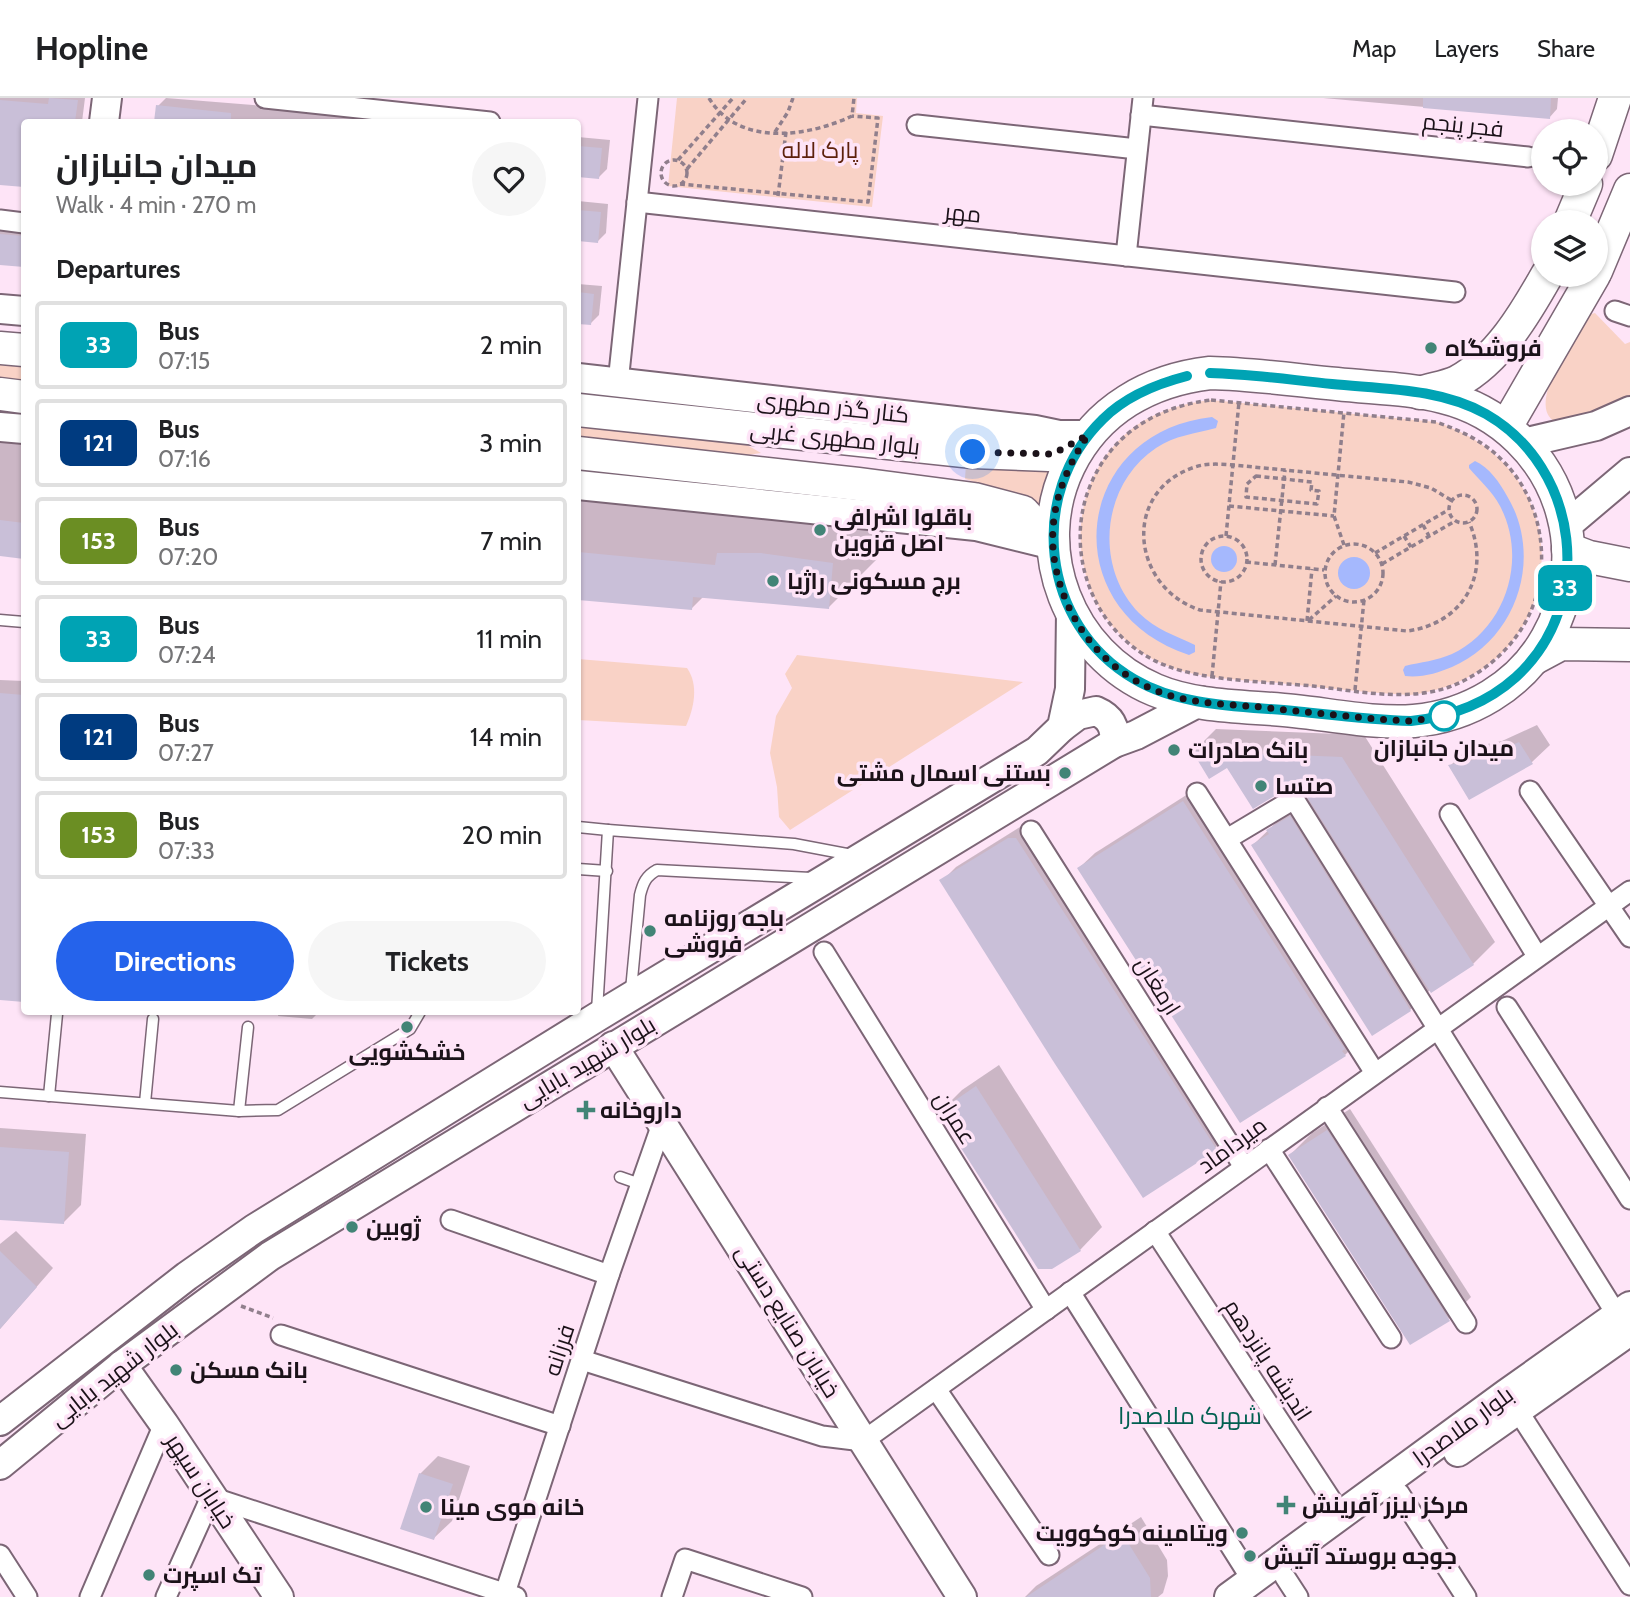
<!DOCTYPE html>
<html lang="en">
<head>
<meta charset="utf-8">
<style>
  :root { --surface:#fff; --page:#f6f6f6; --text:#202124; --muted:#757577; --line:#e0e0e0; --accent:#2563eb }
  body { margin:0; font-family:Cabin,Cairo,sans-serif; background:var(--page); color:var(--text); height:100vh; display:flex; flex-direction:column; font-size:26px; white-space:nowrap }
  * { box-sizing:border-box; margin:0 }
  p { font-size:23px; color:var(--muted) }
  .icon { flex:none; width:38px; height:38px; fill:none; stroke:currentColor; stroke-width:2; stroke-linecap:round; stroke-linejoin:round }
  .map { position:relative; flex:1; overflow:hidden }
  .side { position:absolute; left:21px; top:21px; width:560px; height:896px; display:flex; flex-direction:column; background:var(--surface); border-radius:7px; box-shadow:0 2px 5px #0004 }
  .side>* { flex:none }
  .badge { padding:0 14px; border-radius:10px; font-size:24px; line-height:46px }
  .buttons { position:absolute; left:1531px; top:21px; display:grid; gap:14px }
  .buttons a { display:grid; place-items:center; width:77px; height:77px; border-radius:50%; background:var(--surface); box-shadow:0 2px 5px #0004; font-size:35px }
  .you { position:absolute; width:35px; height:35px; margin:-18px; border:5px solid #fff; border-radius:50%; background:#1a73e8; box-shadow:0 0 0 10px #1a73e833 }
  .map>.badge { position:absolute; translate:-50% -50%; box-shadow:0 0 0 4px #fff }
  h2 { padding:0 35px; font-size:26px; line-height:63px }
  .round { display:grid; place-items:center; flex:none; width:74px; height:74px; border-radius:37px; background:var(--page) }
  .summary { display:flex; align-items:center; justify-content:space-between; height:119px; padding:0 35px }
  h1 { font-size:33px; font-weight:700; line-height:52px }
  .action { display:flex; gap:14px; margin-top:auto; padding:14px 35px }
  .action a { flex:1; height:80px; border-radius:42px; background:var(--accent); color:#fff; font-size:28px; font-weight:700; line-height:80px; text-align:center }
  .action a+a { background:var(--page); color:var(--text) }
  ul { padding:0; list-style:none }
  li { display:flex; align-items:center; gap:21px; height:88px; margin:0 14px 10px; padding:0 21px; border:4px solid var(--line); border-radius:7px }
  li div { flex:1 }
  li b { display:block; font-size:26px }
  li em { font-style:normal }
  li .badge { min-width:77px; font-weight:700; text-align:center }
  header { display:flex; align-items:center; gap:42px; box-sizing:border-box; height:98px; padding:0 35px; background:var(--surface); border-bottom:2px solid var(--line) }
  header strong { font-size:33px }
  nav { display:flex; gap:38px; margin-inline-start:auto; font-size:24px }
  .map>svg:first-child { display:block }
  .green { fill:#f9d2c6 }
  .water { fill:#a5b8fd }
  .shadow { fill:#0003 }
  .building { fill:#c9bfd8 }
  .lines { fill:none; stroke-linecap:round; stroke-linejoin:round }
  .lane-casing { stroke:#7c6676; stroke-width:13 }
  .street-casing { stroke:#7c6676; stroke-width:23 }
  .secondary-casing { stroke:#7c6676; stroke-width:32 }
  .primary-casing { stroke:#7c6676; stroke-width:35 }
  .path { stroke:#907f8c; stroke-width:3.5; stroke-dasharray:5 3.5; stroke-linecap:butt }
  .lane { stroke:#fff; stroke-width:10 }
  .street { stroke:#fff; stroke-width:19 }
  .secondary { stroke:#fff; stroke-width:28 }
  .primary { stroke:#fff; stroke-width:32 }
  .line-casing { stroke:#fff; stroke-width:16 }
  .line { stroke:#00a3b4; stroke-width:10 }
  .walk { stroke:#1b1219; stroke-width:7; stroke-dasharray:0 12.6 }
  .poi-dot { fill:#428476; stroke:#fee4f7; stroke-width:2.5 }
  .stop-dot { fill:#fff; stroke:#00a3b4; stroke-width:3.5 }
  .labels { text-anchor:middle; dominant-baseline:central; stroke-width:7; stroke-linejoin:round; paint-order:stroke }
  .street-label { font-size:23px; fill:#1b1219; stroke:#fee4f7 }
  .park-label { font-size:23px; fill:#5d210b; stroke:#fee4f7 }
  .poi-label { font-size:23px; font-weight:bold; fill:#1b1219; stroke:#fee4f7; text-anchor:start }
  .stop-label { font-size:23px; font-weight:bold; fill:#1b1219; stroke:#fee4f7 }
  .neighbourhood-label { font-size:24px; fill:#026051; stroke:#fee4f7 }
</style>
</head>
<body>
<header>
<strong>Hopline</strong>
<nav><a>Map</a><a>Layers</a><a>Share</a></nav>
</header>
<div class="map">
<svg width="1630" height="1499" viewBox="0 0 1630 1499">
  <rect width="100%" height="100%" fill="#fee4f7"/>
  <g class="green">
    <polygon points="677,0 857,0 856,15 883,18 872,109 668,88"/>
    <path d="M1595,215L1625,246L1630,244V297L1595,313L1556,324C1524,309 1576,234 1588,217Z"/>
    <polygon points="0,262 24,264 24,287 0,285"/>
    <path d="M1211,302L1436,324C1590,374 1571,577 1410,597C1369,595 1329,590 1288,586C1242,581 1189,583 1149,559C1064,510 1056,385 1137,327C1160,312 1185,305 1211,302Z"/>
    <polygon points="578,325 740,343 761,355 734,359 578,343"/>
    <polygon points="966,366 1058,375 1045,414 1019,397 965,381"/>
    <polygon points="797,557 1023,584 790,732 779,719 777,689 770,655 776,618 792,590 785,576"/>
    <path d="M578,561L687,570C699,587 694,610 686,628L578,622Z"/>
  </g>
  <g class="water">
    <path d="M1212,319L1218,323L1216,330C1195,336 1175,337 1156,350C1101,387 1094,469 1139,515C1156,532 1175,537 1195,547V554L1189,557C1054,513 1071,335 1212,319Z"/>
    <path d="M1475,363C1489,369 1500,385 1507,398C1544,459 1517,541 1452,569C1438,575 1421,580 1405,578L1403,572L1405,568C1421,564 1436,563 1452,556C1506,530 1528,461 1500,408C1492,393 1480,383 1469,370V367Z"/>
    <circle cx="1224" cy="461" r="13"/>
    <circle cx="1354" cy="475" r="16"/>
  </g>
  <g class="shadow">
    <polygon points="0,0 85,0 82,24 24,24 24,87 0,85"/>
    <polygon points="166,0 337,14 418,24 156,24 158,8"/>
    <polygon points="1323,0 1558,0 1557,11 1549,20"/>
    <polygon points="578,39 610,42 607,71 599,79 578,77"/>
    <polygon points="578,103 608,106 606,135 597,144 578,142"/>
    <polygon points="0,127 24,129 24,168 0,166"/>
    <polygon points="578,186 602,188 599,217 591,225 578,224"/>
    <polygon points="0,327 10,328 24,348 24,459 0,457"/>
    <polygon points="578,398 885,414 881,457 829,509 704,498 691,511 578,500"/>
    <polygon points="0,582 24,583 24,902 0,900"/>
    <polygon points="1537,627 1550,647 1532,664 1450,668 1468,650 1502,643"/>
    <polygon points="1216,631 1364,637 1495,844 1473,866 1431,891 1410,912 1372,936 1253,747 1290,711 1309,699 1305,693 1295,687 1227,667 1210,678 1194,653"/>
    <polygon points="1199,689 1360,942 1345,957 1079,770 1095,755"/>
    <polygon points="1031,726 1229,1036 1215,1050 942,783 956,769 1023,727"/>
    <polygon points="279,914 319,914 312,921 278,918"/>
    <polygon points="999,967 1102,1129 1080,1152 940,1014 962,992"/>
    <polygon points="1350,1011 1471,1199 1449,1221 1290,1057 1312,1035"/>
    <polygon points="0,1030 86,1036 81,1107 63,1125 0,1120"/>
    <polygon points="16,1133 53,1170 0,1231 0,1146"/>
    <polygon points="438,1358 470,1368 452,1423 434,1440 420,1376"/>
    <polygon points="1141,1419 1167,1462 1168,1478 1163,1495 1158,1499 1025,1499 1036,1488"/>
  </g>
  <g class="building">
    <polygon points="49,0 78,2 75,24 24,24 24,89 0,87 0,2 48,6"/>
    <polygon points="1423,0 1551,0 1550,21 1423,10"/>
    <polygon points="156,7 231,15 231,24 154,24"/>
    <polygon points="578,48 602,50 599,81 578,79"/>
    <polygon points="578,112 601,114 598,145 578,143"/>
    <polygon points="0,136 24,138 24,169 0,167"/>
    <polygon points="578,194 594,196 591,227 578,226"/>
    <polygon points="0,422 24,425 24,461 0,458"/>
    <polygon points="578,454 715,467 717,455 761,455 833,465 829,511 693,499 692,512 578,502"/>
    <polygon points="0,595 24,597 24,904 0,902"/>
    <polygon points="1519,644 1533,666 1469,702 1448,667 1483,660"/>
    <polygon points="1192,653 1342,659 1474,867 1431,895 1304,694 1294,689 1288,690 1253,711 1227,670 1209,681"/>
    <polygon points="1183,703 1312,904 1345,951 1342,953 1346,958 1240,1025 1077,770"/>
    <polygon points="1290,718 1411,913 1372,938 1251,747 1269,736 1266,732"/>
    <polygon points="1008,740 1016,740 1217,1052 1143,1100 1055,966 939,782"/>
    <polygon points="976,988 1081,1153 1052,1171 1038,1171 938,1014"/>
    <polygon points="1327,1032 1450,1223 1410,1247 1288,1057"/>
    <polygon points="0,1049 69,1054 64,1126 0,1122"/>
    <polygon points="0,1153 37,1189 0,1231"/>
    <polygon points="419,1375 453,1386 434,1442 400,1431"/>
    <polygon points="1122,1435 1150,1480 1151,1499 1026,1499"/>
  </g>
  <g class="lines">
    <defs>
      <g id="lane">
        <polyline points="0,522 24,524"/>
        <polyline points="578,729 608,732"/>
        <polyline points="578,771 607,773"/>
        <path d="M631,892L640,797C643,785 646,778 657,772L811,780"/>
        <polyline points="597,913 608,732 794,746 852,757"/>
        <polyline points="0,994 239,1013 278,1012 410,931 420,914"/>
        <polyline points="49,998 57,916"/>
        <polyline points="145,1005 153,921"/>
        <polyline points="239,1013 248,929"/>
        <polyline points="620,1079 640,1086"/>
      </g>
      <g id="street">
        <polyline points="265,0 490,24"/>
        <polyline points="1141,17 1528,59"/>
        <polyline points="917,27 1137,51"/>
        <polyline points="637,104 1455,194"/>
        <polyline points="0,122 24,125"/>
        <polyline points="1126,158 1143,0"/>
        <polyline points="1615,213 1630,218"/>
        <polyline points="618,285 648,0"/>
        <polyline points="1530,693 1630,839"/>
        <polyline points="1197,695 1375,975"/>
        <polyline points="1450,716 1537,858"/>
        <polyline points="1031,733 1244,1069"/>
        <polyline points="1227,741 1294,701 1617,1217"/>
        <polyline points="824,854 1046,1212"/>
        <polyline points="1507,909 1630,1101"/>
        <polyline points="1327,1009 1466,1225"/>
        <polyline points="1269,1051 1391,1240"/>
        <polyline points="451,1122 609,1177"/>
        <polyline points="1155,1133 1341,1417"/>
        <polyline points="1070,1194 1252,1482"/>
        <polyline points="281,1237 560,1328"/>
        <polyline points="582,1262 822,1338 863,1343 1630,793"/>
        <polyline points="936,1291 1049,1457"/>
        <polyline points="1518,1313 1630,1487"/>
        <polyline points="1399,1395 1466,1499"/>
        <polyline points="0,1457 27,1499"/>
        <polyline points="1285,1479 1298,1499"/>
        <polyline points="505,1495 609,1177 662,1026"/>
        <polyline points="90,1499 164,1326"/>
        <polyline points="166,1499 211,1399 516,1499"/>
        <polyline points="672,1499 685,1461 802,1499"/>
      </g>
      <g id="secondary">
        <polyline points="104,24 107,0"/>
        <polyline points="0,211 24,213"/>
        <polyline points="578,280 1035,332 1059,337 1088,337"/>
        <polyline points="0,329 24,331"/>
        <polyline points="1523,345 1596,328 1630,313"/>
        <polyline points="578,387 976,428 1053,447"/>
        <polyline points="1566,428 1630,374"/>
        <path d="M1062,629L1078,617L1096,613C1110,619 1116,629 1114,645"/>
        <polyline points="613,948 962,1499"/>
        <polyline points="122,1267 164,1326 279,1499"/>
        <polyline points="0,1323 187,1178 254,1131 597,919 1037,653 1062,629 1070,591 1071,515"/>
        <polyline points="1458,1354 1630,1233"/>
        <polyline points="0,1367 122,1267 270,1158 1114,645 1136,637 1201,603"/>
        <polyline points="1229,1499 1506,1296 1630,1208"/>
      </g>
      <g id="primary">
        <polyline points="1596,57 1615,0"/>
        <polyline points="1570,124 1586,86"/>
        <polyline points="1596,173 1630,92"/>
        <polyline points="0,250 24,252"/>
        <path d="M1210,275C1253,276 1295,282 1337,286C1372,290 1409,290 1443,299C1501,313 1548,359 1563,417C1574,458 1568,503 1547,540C1520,588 1469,618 1414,623C1375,626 1333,617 1294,613C1249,608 1197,610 1155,592C1069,556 1028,452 1069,368C1097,311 1150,282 1210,275Z"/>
        <path d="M1420,295C1432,291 1446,289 1457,284C1498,262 1525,216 1547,177"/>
        <polyline points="0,296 24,299"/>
        <polyline points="578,312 973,354 1049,357 1087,338"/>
        <polyline points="1506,329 1594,177"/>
        <polyline points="578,355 858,386 974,401 1023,414 1053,447"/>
        <polyline points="1568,451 1589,459 1630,467"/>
        <polyline points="1533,561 1561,546 1630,547"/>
      </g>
    </defs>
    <use href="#lane" class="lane-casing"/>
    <use href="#street" class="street-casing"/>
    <use href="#secondary" class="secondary-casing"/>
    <use href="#primary" class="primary-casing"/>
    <g class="path">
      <path d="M709,0C738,49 808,39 852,18L854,0"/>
      <polyline points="775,34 788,14 793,0"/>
      <circle cx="674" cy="75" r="13"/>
      <polyline points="678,62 733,0"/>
      <polyline points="687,71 747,0"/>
      <polyline points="680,86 868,104 878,20 852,18"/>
      <polyline points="778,98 786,34"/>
      <path d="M1211,302L1436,324C1462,333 1485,344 1504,364C1546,407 1554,479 1522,530C1505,557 1479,578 1449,589C1406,604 1357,593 1313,588C1270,584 1206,583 1167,568C1093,540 1059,450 1094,379C1117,332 1161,308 1211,302Z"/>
      <polygon points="1256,378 1312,384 1311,392 1319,393 1317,406 1246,399 1247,386"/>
      <circle cx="1463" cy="411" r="14"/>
      <path d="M1451,402L1431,390L1408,384L1233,367C1220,366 1207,365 1195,369C1121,393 1131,489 1200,512L1407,533C1463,526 1492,476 1469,424"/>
      <polyline points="1229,408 1334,418"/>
      <polyline points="1423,427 1429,438"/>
      <polyline points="1226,438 1239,304"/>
      <polyline points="1404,438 1411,449"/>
      <circle cx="1224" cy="461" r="23"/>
      <circle cx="1354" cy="475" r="29"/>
      <polyline points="1344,447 1334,418 1344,314"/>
      <polyline points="1375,455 1448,412"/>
      <polyline points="1246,464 1324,472"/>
      <polyline points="1382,466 1455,423"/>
      <polyline points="1275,467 1285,372"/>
      <polyline points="1309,522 1336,498"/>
      <polyline points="1307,523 1312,471"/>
      <polyline points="1212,578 1221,483"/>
      <polyline points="1355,592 1364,502"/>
      <polyline points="241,1208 273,1220"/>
    </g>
    <use href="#lane" class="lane"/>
    <use href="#street" class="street"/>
    <use href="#secondary" class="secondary"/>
    <use href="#primary" class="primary"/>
  </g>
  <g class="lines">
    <defs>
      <path id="line" d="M1187,278C1156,286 1126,298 1103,321C1026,396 1041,527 1134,581C1181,609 1241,608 1294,613C1333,617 1372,622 1411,623C1450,619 1486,606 1516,579C1596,506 1580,370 1486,316C1440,290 1383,291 1332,286C1291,282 1251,276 1210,275"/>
    </defs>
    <use href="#line" class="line-casing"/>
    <use href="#line" class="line"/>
    <path class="walk" d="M973,354L1053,356L1088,337C1059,380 1044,428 1058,479C1073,538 1120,587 1180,600C1207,606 1234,607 1260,609C1303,614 1345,618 1388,622L1411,623L1444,618"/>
  </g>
  <g class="poi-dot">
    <circle cx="1431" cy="250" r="7"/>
    <circle cx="820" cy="432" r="7"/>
    <circle cx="773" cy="483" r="7"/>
    <circle cx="1174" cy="652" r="7"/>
    <circle cx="1065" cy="675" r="7"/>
    <circle cx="1261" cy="688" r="7"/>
    <circle cx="650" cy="833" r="7"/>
    <circle cx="407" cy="929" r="7"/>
    <path d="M582.5 1001.5h7v7h7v7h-7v7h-7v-7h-7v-7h7z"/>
    <circle cx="352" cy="1129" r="7"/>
    <circle cx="176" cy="1272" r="7"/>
    <path d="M1282.5 1396.5h7v7h7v7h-7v7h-7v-7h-7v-7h7z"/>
    <circle cx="426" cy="1409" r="7"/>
    <circle cx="1242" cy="1435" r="7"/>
    <circle cx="1250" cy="1458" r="7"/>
    <circle cx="149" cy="1477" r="7"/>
  </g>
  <circle class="stop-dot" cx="1444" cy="618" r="14"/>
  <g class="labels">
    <g class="street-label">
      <text transform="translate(1463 27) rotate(6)">فجر پنجم</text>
      <text transform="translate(963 115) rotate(6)">مهر</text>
      <text transform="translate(833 309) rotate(6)">کنار گذر مطهری</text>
      <text transform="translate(835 340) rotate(6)">بلوار مطهری غربی</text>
      <text transform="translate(1158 888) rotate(58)">ارمغان</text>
      <text transform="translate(587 964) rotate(-31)">بلوار شهید بابایی</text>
      <text transform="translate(955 1020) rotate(58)">عمران</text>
      <text transform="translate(1232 1047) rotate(-36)">میرداماد</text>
      <text transform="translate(788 1223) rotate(58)">خیابان صنایع دستی</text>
      <text transform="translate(559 1252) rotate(-72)">فرزانه</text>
      <text transform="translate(1268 1262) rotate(57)">اندیشه پانزدهم</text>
      <text transform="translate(114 1276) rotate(-38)">بلوار شهید بابایی</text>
      <text transform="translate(1463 1328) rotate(-36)">بلوار ملاصدرا</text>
      <text transform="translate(201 1383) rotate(57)">خیابان سپهر</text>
    </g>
    <g class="park-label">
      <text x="820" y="52">پارک لاله</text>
    </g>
    <g class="poi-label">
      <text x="1445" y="250">فروشگاه</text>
      <text x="834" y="419">باقلوا اشرافی<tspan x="834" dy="26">اصل قزوین</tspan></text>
      <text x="787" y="483">برج مسکونی راژیا</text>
      <text x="1188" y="652">بانک صادرات</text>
      <text x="1051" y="675" text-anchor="end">بستنی اسمال مشتی</text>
      <text x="1275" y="688">صتسا</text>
      <text x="664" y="820">باجه روزنامه<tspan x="664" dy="26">فروشی</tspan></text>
      <text x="407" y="954" text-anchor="middle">خشکشویی</text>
      <text x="600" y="1012">داروخانه</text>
      <text x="366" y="1129">ژوبین</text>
      <text x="190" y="1272">بانک مسکن</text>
      <text x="1302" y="1407">مرکز لیزر آفرینش</text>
      <text x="440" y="1409">خانه موی مینا</text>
      <text x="1228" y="1435" text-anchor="end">ویتامینه کوکوویت</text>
      <text x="1264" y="1458">جوجه بروستد آتیش</text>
      <text x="163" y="1477">تک اسپرت</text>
    </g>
    <g class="stop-label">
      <text x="1444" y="650">میدان جانبازان</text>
    </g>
    <g class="neighbourhood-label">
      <text x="1190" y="1317">شهرک ملاصدرا</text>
    </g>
  </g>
</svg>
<div class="buttons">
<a><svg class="icon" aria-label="locate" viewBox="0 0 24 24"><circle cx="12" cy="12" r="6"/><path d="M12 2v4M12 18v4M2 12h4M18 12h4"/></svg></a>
<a><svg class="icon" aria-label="layers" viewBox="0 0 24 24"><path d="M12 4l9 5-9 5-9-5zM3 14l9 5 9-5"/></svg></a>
</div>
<div class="you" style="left:973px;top:354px"></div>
<b class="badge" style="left:1565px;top:490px;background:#00a3b4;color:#fff">33</b>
<section class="side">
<div class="summary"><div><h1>میدان جانبازان</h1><p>Walk · 4 min · 270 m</p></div><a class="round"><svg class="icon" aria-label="heart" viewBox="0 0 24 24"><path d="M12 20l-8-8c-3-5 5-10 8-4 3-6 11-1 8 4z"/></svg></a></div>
<h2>Departures</h2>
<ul>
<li><span class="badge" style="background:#00a3b4;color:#fff">33</span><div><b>Bus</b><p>07:15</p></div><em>2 min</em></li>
<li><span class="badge" style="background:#003b80;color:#fff">121</span><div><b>Bus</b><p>07:16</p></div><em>3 min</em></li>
<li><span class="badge" style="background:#6b8e23;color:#fff">153</span><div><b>Bus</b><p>07:20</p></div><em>7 min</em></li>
<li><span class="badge" style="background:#00a3b4;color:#fff">33</span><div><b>Bus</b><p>07:24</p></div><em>11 min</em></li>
<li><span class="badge" style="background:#003b80;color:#fff">121</span><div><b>Bus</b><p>07:27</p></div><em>14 min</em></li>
<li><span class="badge" style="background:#6b8e23;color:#fff">153</span><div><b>Bus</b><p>07:33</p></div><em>20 min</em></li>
</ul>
<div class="action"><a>Directions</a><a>Tickets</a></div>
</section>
</div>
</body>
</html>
